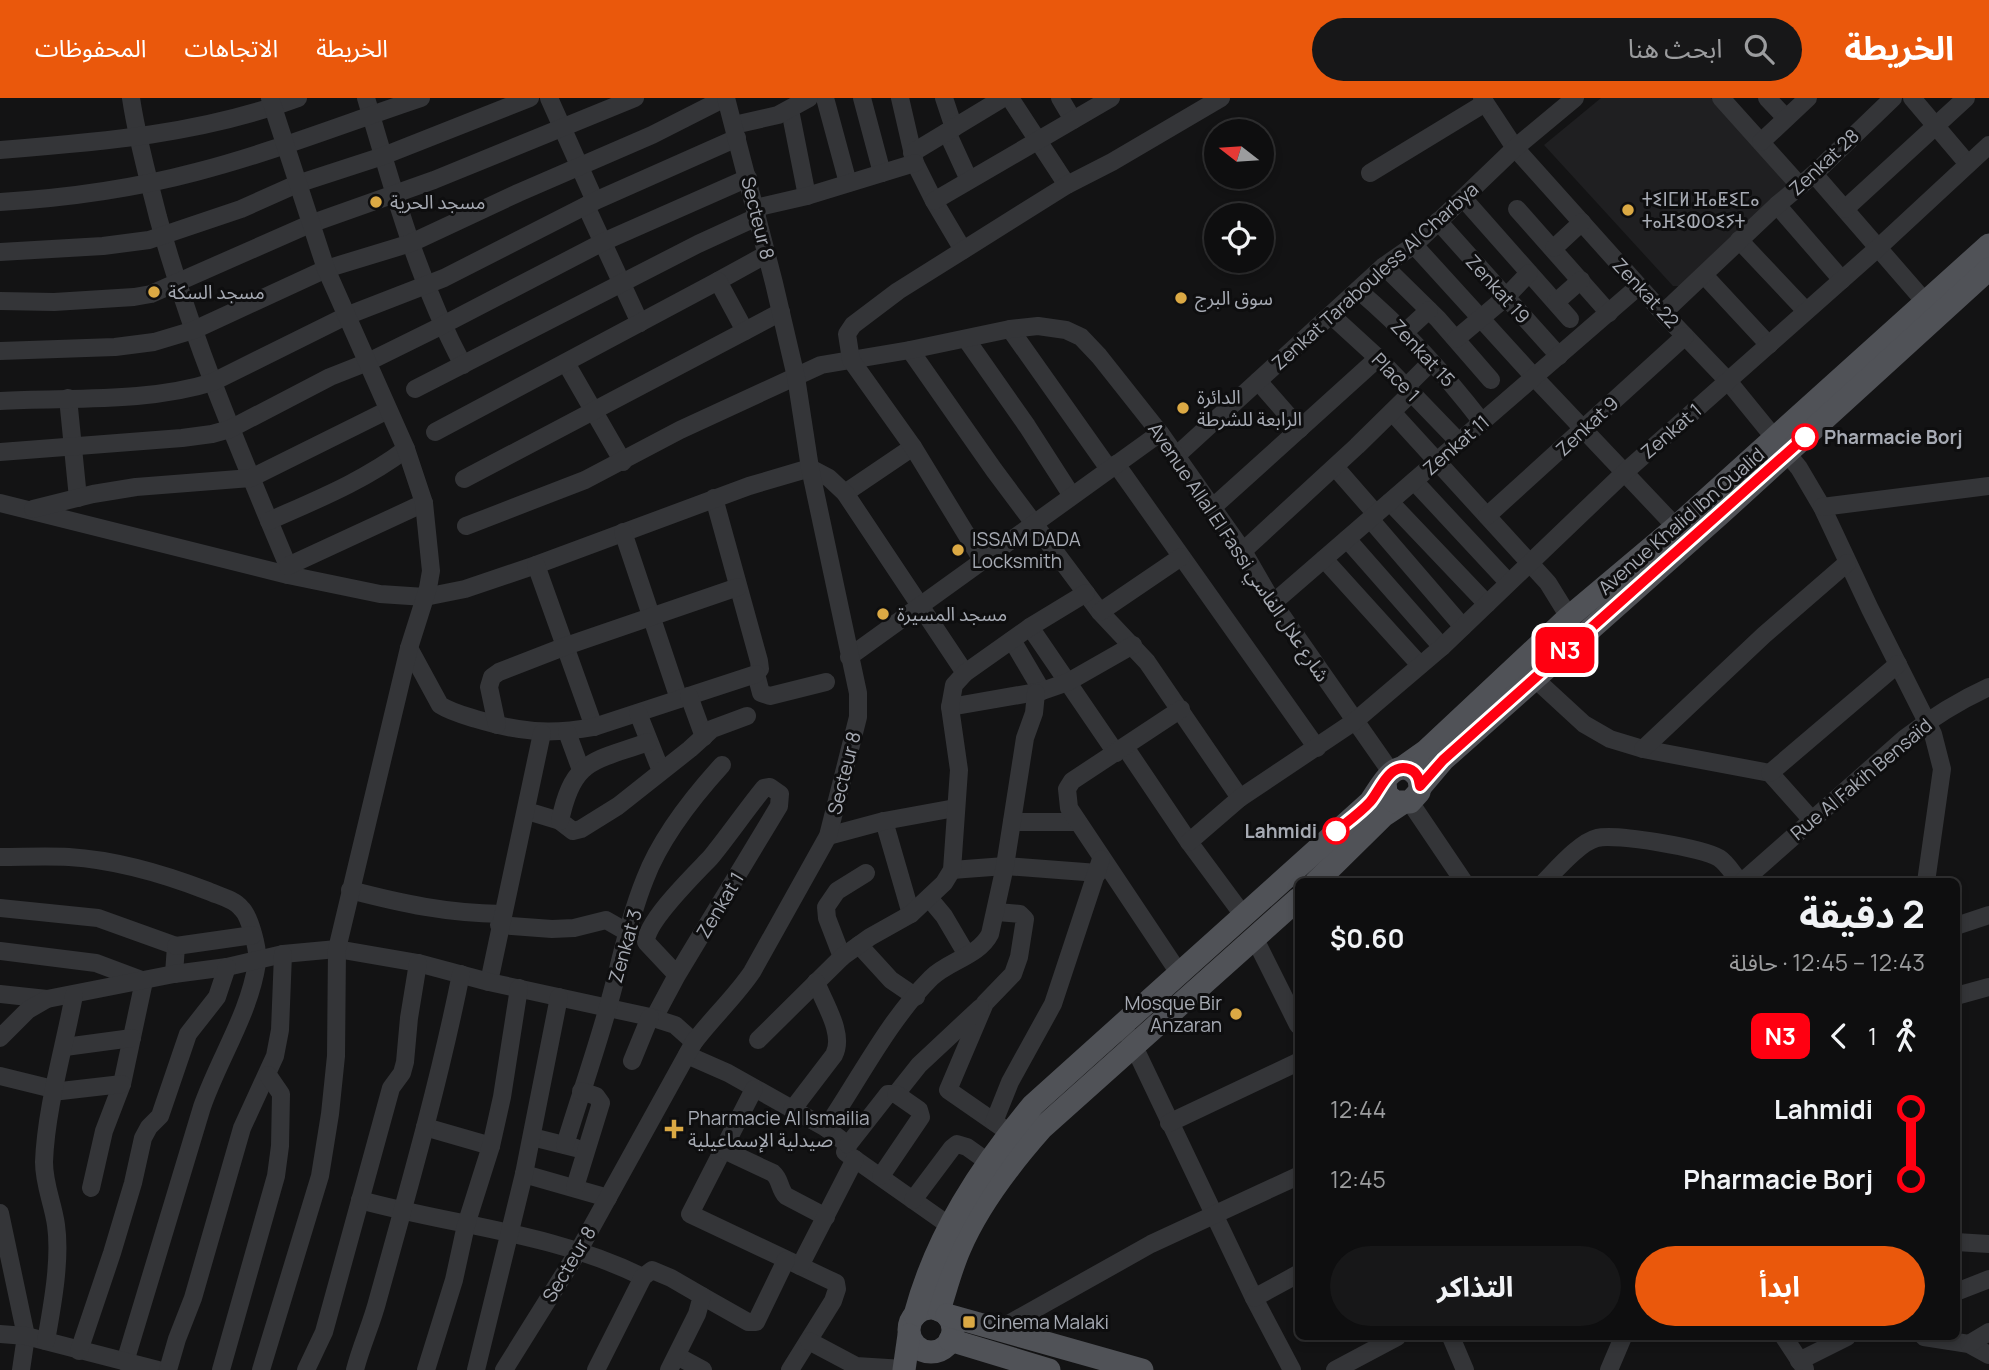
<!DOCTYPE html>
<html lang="ar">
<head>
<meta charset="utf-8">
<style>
  :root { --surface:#0e0e0f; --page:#171718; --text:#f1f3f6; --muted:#9b9c9e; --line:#2e2e2f; --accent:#ea580c }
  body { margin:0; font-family:Manrope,"Noto Sans Arabic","Noto Sans Tifinagh",sans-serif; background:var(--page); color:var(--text); direction:rtl; height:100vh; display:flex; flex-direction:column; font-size:26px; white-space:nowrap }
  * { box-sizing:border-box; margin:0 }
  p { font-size:23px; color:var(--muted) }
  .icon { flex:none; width:38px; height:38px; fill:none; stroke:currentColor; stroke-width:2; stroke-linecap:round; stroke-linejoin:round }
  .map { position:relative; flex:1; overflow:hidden; direction:ltr }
  .side { position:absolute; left:1295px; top:780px; width:665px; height:462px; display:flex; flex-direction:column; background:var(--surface); border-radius:10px; box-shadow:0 4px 10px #0003,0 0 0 2px var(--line); direction:rtl }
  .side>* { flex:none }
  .badge { padding:0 14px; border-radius:10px; font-size:24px; line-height:46px }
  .needle { width:46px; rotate:287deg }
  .tools { position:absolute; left:1204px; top:21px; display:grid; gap:14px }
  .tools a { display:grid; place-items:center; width:70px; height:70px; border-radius:50%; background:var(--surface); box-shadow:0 4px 10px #0003,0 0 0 2px var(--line); font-size:35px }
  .map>.badge { position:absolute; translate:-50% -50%; box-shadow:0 0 0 4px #fff }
  .legs { display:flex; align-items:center; gap:10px; height:77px; padding:0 35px; font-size:23px }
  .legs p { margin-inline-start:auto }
  .headline { display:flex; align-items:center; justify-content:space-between; height:119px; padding:0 35px }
  h1 { font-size:38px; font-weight:700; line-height:52px }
  .button { display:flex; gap:14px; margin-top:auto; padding:14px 35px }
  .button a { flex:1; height:80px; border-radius:42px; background:var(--accent); color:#fff; font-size:28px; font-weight:700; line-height:80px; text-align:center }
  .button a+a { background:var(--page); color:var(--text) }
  ul { padding:0 35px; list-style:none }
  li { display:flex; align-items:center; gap:24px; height:70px; font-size:26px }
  li i { display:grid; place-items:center; width:10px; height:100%; margin:0 9px; background:currentColor }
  li i::after { content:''; width:18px; height:18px; margin:-9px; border:5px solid; border-radius:50%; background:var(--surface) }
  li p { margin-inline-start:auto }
  li:first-child i { background:linear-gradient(#0000 50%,currentColor 0) }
  li:last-child i { background:linear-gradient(currentColor 50%,#0000 0) }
  header { display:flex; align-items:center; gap:42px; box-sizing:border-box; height:98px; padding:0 35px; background:var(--accent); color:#fff }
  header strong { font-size:33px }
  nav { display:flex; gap:38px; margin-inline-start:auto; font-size:24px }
  .search { width:490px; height:63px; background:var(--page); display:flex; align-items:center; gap:18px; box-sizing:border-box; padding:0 24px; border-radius:38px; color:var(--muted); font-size:26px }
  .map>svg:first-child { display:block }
  .built { fill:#1f1f21 }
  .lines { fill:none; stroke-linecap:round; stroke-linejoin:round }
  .minor { stroke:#343538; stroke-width:18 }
  .major { stroke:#505257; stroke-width:23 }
  .line-1-casing { stroke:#fff; stroke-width:16 }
  .line-1 { stroke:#f01; stroke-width:10 }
  .poi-dot { fill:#dba944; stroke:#0e0e0f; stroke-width:2.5 }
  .stop-1-dot { fill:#fff; stroke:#f01; stroke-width:3.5 }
  .labels { text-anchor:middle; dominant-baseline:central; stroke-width:6; stroke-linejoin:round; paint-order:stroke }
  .street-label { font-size:19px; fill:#a6aab3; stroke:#0e0e0f }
  .poi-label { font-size:19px; fill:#a6aab3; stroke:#0e0e0f; text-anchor:start }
  .stop-label { font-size:19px; font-weight:bold; fill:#a6aab3; stroke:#0e0e0f; text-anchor:start }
</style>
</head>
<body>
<header>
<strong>الخريطة</strong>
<div class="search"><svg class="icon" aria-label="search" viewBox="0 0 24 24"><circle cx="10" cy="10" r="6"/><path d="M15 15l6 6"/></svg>ابحث هنا</div>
<nav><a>الخريطة</a><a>الاتجاهات</a><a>المحفوظات</a></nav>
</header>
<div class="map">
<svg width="1989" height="1272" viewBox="0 0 1989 1272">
  <rect width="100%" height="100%" fill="#131314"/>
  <polygon class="built" points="1601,0 1711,0 1791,87 1682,188 1673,188 1544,47"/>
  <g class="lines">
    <g class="minor">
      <path d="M131,0C137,41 148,79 158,119C191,239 240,354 288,468V477"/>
      <path d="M366,0C393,91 418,183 463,267"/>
      <polyline points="549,0 595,103"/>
      <polyline points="825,0 848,85"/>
      <polyline points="862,0 882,75"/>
      <polyline points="900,0 915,65 934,103 963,152"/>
      <polyline points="944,0 954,30"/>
      <polyline points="1010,0 1067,87"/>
      <polyline points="1060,0 1073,22"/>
      <polyline points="1482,0 1515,50 1663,215 1728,283 1799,370 1822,409 1870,511 1933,636 1942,671 1926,784"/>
      <polyline points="1721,0 1800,88"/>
      <polyline points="1767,0 1786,20"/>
      <polyline points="1912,0 1968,66"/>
      <polyline points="790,12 807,98"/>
      <polyline points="734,27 778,17 809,0"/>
      <polyline points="947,34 969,82"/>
      <polyline points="1761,44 1808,0"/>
      <path d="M0,52C101,44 202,36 298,0"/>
      <polyline points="912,55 1003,0"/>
      <polyline points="1370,75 1485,5"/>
      <polyline points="1814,76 1926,205"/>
      <polyline points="1463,100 1570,221"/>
      <polyline points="934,103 1111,0"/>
      <path d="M0,104C66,100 132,91 196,74C273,54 346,25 421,0"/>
      <polyline points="1777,107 1842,182"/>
      <polyline points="586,108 640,225"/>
      <polyline points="755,110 807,98 915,65"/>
      <polyline points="1517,111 1609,215"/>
      <polyline points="1845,111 1966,0"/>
      <polyline points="1438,123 1559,258"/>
      <polyline points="1739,142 1806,213"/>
      <polyline points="1414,147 1534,279 1676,429"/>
      <polyline points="1554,150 1582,124"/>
      <polyline points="0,154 103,148 149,142 241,111 297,86 383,58 530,0"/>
      <polyline points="1384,168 1438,221 1491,282"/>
      <polyline points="1704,177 1769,247"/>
      <polyline points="718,183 767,156"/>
      <path d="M1358,192C1404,231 1445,276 1482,324"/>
      <polyline points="0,203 54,204 134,199 151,196 310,126 434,82 635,0"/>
      <polyline points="1556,204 1581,182"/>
      <polyline points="1663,215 1777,107 1814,76 1893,0"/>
      <polyline points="1331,217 1378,260 1459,344"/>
      <polyline points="1010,231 1109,371"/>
      <polyline points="1404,235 1429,212"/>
      <polyline points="966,241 1027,328 1072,398"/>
      <polyline points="1456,241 1506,199 1529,175"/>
      <polyline points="910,252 994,372 1100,514 1147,564 1240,700"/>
      <polyline points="0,253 115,249 154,244 194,232 326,171 411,145 518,95 652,37 725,0"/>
      <polyline points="566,265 623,364"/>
      <polyline points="1258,283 1300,331"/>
      <polyline points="1406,289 1431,264"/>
      <polyline points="415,291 698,146 757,119"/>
      <polyline points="68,300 78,400"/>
      <path d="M0,303C68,299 147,305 213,284L346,218L444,180L595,103L737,40"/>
      <polyline points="1392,314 1548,485 1569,519"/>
      <polyline points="435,334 718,183 745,233"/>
      <polyline points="0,354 182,340 212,336 230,331 330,279 368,264 441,228 603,144 748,80"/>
      <polyline points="1176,358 1384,168 1414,147 1515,50 1575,0"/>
      <polyline points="1116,366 1317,650"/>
      <polyline points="1335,369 1376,416"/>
      <polyline points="464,381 781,214"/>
      <polyline points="1414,383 1508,484"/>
      <polyline points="845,395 913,349"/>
      <polyline points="714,400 759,563 760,571 756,576 761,595 770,598 826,584"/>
      <polyline points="1390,404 1487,506"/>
      <polyline points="0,405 288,477 380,496 425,499 465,491 536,467 749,388 810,370 829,380 845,395 965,575"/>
      <polyline points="1822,409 1989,388"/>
      <polyline points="1212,410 1378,260"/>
      <polyline points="33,411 93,396 136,389 251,380 388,312"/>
      <polyline points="1487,418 1685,238"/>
      <polyline points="1370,421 1463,529"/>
      <path d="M269,423C316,402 364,383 406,351"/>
      <polyline points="466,428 585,382 680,332 821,267 910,252 1010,231 1038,228 1066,232 1081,239 1099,258 1160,335 1243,453 1273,505 1391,674"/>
      <polyline points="623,434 679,601"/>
      <polyline points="1347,441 1442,549"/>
      <polyline points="1243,453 1357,348 1411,295"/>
      <polyline points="1324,461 1420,567"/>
      <polyline points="982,462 913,349 851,262 847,236 853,227 898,193 1067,87 1112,64 1221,0"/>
      <polyline points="536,467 594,629"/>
      <polyline points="288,468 424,405"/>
      <polyline points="1273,505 1639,188"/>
      <polyline points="1100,514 1181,459"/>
      <polyline points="1030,529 1116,655"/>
      <polyline points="1012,542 1042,593"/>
      <path d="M409,550L440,607C451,614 463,617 476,621C519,634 549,637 594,629L756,576"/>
      <polyline points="849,559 1160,335"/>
      <polyline points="1534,580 1584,626 1610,641 1643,651 1770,675 1811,721"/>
      <polyline points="689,598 704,639"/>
      <polyline points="950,609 1042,593 1068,584 1133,547"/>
      <polyline points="638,615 661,673"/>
      <polyline points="497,627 489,589 492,579 499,574 566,548 738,489"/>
      <polyline points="567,634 581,672"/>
      <polyline points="1125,649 1189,744 1243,817"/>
      <polyline points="1643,651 1764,537 1847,465"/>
      <polyline points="1770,675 1898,566"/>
      <polyline points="1410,704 1464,784"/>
      <polyline points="527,713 560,723 573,733 581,731 618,708 690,651 712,631 747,618"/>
      <path d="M560,723C573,660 593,664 648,644"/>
      <polyline points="884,723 911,816"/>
      <polyline points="1012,724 1078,724"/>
      <polyline points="828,738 884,723 955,710"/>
      <polyline points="1189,744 1240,700 1355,623 1442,549 1625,374 1879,149 1989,47"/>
      <path d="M0,759C23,759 46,758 69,759C117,762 164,776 208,793C219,798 234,801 241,810C250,818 259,853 257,865C249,917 219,960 202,1009L125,1264"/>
      <polyline points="952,772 1005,768 1098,775"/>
      <path d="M1544,784C1557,771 1580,744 1597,740C1615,735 1702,750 1719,760C1727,765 1733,776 1740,784"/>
      <path d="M1742,784L1904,641C1930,621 1958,603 1989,589"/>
      <path d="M350,792C404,806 446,815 502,816"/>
      <polyline points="929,800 944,818 967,857"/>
      <polyline points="0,810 98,820 176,848 174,876"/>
      <polyline points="997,814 1020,816 1025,821 1019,859 1013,876 985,905 948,992 1010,1035"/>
      <polyline points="499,827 552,831 574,830 606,822 627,834"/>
      <polyline points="1956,828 1989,817"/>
      <polyline points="1255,841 1298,927"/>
      <polyline points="859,847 891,882 916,899"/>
      <polyline points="176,848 253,837"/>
      <polyline points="0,853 96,865 144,883 122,986 104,1033 91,1090"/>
      <polyline points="842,859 827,820 826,809 837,793 866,775"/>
      <polyline points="1179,875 1069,710 1067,691 1072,683 1181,611"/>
      <polyline points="489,884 542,635"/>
      <polyline points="0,896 47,901"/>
      <polyline points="1956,898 1989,889"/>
      <path d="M654,920L677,877L779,708L780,696L770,689L764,690C746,712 729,737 711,759C695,776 646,823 646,844L677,877"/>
      <polyline points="1129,938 1254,1200 1292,1272"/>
      <polyline points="0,940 28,912 47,901 174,876 227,869 283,856 337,851 418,865 489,884 650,919 675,927 694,944"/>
      <polyline points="758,942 842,859 870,839 911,816 944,785 952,772 959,672 950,609 954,587 965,575 1030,529 1086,495"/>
      <polyline points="65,949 132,940"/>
      <polyline points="687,957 728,975 826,1030 848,1047 845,1054 849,1057 950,1128"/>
      <polyline points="632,963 650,919"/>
      <polyline points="0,978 61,993 122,986"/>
      <polyline points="754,991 690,1116 836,1185 837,1191 833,1203 790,1272"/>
      <path d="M792,1012L834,957C845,936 824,905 816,884"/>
      <polyline points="994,1024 1010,984 1053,906 1101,761"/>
      <polyline points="1169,1025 1298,964"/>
      <polyline points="425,1029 491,1048"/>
      <path d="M826,1030C860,980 888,923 931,880C948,863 979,858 990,836L1005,768L1025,640L1034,615L1036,595"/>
      <polyline points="532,1039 576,1050"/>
      <path d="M565,1047C579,1001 595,956 608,909C620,867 628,823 645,781C661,739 692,700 722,667"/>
      <polyline points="848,1047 888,996 896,996 919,967 980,910"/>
      <path d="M722,1051L773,1075C781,1082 779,1091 786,1098L826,1119"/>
      <polyline points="524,1076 608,1100"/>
      <polyline points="881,1078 921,1019 919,1012 896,996"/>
      <polyline points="575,1089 601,1005 596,998 581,993"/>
      <path d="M360,1102C455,1128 554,1135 643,1179"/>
      <polyline points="913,1102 952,1050 957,1046 967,1049 988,1064"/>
      <polyline points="0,1115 26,1238 21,1272"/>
      <polyline points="1956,1144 1989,1146"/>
      <polyline points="800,1168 855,1061"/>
      <polyline points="1956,1194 1989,1181"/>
      <polyline points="702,1198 748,1224 756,1224 786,1162"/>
      <polyline points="1254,1200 1298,1176"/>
      <polyline points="996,1233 1151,1146 1298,1078"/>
      <polyline points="0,1236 26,1238 158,1272"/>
      <polyline points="1451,1239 1465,1272"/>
      <polyline points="1784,1239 1805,1271"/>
      <polyline points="1924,1239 1969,1246 1989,1257"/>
      <path d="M46,1243C52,1209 61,1162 56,1127C53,1105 44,1087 44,1064C46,1010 64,951 74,897"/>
      <polyline points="809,1243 856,1268 904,1271"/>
      <polyline points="1969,1246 1989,1234"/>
      <polyline points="79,1253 112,1155 133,1085 143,1040 149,1029 160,1018 188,936 217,899 227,869"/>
      <polyline points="677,1258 703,1272"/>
      <polyline points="1799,1263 1847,1239"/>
      <polyline points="168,1272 177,1241 193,1200 242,1030 275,958 280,932 283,856"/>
      <polyline points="221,1272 276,1078 280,1048 281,996 268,977"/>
      <polyline points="261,1272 320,1078 330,1016 336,958 337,851 409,550 428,490 431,473 424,405 406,351 326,171 270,0"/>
      <polyline points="306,1272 324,1234 391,990 402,975 405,964 409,920 418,865"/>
      <path d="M355,1272C361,1248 372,1225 378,1201C408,1093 439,985 461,876"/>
      <polyline points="426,1272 454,1182 466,1127 491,1048 502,999 519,890"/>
      <polyline points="476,1272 524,1076 559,899"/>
      <path d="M504,1272L579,1152L694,944C713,919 735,899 752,874L828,738L858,619V595L810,370L796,279L774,185L726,0"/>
      <polyline points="596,1272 643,1179 652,1172 671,1180 702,1198 697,1216 669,1272"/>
      <polyline points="1335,1272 1397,1239"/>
      <polyline points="1609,1272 1623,1239"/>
    </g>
    <g class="major">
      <polyline points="1402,670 1426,653 1569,519 1676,429 1989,147"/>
      <polyline points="1421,688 1443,662 1718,418 1989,171"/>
      <polyline points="1316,784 1383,718 1401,706"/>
      <circle cx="931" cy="1232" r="22"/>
      <path d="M939,1212C946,1191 951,1170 960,1150C979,1106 1011,1065 1042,1030L1298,801"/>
      <path d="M915,1217C936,1138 981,1069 1033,1007L1370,704C1379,692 1393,660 1412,673C1420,678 1421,686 1419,694L1410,704H1395L1386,696L1385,684"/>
      <polyline points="947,1217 1142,1272"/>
      <polyline points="950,1242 1049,1272"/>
      <polyline points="904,1272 909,1237"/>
    </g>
  </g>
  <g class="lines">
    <defs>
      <path id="line-1" d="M1336,733C1347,724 1360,715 1370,704C1380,693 1389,664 1409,671C1417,674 1419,680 1420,688L1443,662L1805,339"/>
    </defs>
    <use href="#line-1" class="line-1-casing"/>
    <use href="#line-1" class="line-1"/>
  </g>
  <g class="poi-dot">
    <circle cx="376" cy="104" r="7"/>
    <circle cx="1628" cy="112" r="7"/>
    <circle cx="154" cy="194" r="7"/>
    <circle cx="1181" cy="200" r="7"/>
    <circle cx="1183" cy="310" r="7"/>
    <circle cx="958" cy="452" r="7"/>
    <circle cx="883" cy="516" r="7"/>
    <circle cx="1236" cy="916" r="7"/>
    <path d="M670.5 1020.5h7v7h7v7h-7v7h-7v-7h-7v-7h7z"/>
    <rect x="962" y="1217" width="14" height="14" rx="3.5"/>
  </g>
  <g class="stop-1-dot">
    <circle cx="1805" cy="339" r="12"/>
    <circle cx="1336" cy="733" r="12"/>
  </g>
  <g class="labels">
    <g class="street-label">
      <text transform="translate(1824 64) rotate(-43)">Zenkat 28</text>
      <text transform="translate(758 120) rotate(76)">Secteur 8</text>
      <text transform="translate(1375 178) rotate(-42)">Zenkat Tarabouless Al Charbya</text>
      <text transform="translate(1498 191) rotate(48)">Zenkat 19</text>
      <text transform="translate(1646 195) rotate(47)">Zenkat 22</text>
      <text transform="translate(1423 255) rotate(47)">Zenkat 15</text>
      <text transform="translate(1396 279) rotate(46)">Place 1</text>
      <text transform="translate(1587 328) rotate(-43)">Zenkat 9</text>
      <text transform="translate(1671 333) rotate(-41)">Zenkat 1</text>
      <text transform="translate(1456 347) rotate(-41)">Zenkat 11</text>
      <text transform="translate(1681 423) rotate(-41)">Avenue Khalid Ibn Oualid</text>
      <text transform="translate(1239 454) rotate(56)">Avenue Allal El Fassi شارع علال الفاسي</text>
      <text transform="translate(844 675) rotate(-76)">Secteur 8</text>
      <text transform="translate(1861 681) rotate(-40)">Rue Al Fakih Bensaïd</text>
      <text transform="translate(720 807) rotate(-59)">Zenkat 1</text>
      <text transform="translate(625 848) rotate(-74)">Zenkat 3</text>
      <text transform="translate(569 1166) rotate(-59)">Secteur 8</text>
    </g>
    <g class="poi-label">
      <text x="1642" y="101">ⵜⵉⵏⵎⵍ ⴼⴰⵟⵉⵎⴰ<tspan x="1642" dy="22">ⵜⴰⴼⵉⵀⵔⵉⵢⵜ</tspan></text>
      <text x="390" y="104">مسجد الحرية</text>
      <text x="168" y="194">مسجد السكة</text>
      <text x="1195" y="200">سوق البرج</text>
      <text x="1197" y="299">الدائرة<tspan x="1197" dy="22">الرابعة للشرطة</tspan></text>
      <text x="972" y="441">ISSAM DADA<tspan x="972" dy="22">Locksmith</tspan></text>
      <text x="897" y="516">مسجد المسيرة</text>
      <text x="1222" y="905" text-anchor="end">Mosque Bir<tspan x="1222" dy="22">Anzaran</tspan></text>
      <text x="688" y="1020">Pharmacie Al Ismailia<tspan x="688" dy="22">صيدلية الإسماعيلية</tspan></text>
      <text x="983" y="1224">Cinema Malaki</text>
    </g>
    <g class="stop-label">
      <text x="1824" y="339">Pharmacie Borj</text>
      <text x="1317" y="733" text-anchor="end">Lahmidi</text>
    </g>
  </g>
</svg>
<div class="tools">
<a><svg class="needle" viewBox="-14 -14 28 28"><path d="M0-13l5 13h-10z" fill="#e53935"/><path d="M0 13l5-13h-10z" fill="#9b9c9e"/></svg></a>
<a><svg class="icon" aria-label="locate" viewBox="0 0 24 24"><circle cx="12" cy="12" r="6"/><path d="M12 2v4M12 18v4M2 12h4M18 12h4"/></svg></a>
</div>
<b class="badge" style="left:1565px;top:552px;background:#f01;color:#fff">N3</b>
<section class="side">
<div class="headline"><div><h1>2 دقيقة</h1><p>12:43 – 12:45 · حافلة</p></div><b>$0.60</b></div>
<div class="legs"><svg class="icon" aria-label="walk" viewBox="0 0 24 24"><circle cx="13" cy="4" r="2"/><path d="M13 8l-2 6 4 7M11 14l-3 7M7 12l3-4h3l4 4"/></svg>1<svg class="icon" aria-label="back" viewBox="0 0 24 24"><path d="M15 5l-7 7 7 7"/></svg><b class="badge" style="background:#f01;color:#fff">N3</b></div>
<ul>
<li><i style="color:#f01"></i><b>Lahmidi</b><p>12:44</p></li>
<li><i style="color:#f01"></i><b>Pharmacie Borj</b><p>12:45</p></li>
</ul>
<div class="button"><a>ابدأ</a><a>التذاكر</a></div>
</section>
</div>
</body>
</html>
